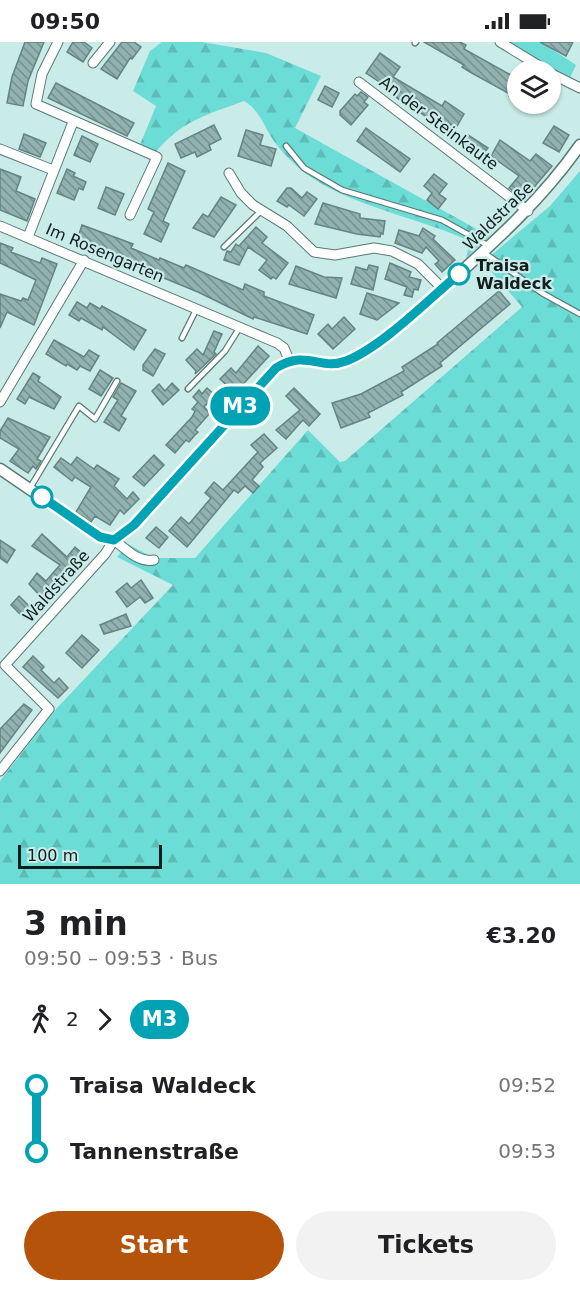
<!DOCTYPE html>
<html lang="en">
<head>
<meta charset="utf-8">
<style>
  :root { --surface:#fff; --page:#f2f2f2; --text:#202124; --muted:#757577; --accent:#b45309 }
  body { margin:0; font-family:"DejaVu Sans",sans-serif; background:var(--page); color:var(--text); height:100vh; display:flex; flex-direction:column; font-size:22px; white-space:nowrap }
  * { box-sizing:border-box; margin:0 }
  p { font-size:20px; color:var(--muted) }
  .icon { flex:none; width:33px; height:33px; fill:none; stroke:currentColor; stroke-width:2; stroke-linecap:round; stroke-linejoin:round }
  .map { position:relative; height:842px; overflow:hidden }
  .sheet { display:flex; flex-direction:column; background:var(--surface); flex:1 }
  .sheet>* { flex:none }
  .badge { padding:0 12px; border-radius:20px; font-size:21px; line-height:39px }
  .buttons { position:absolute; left:507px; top:18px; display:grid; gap:12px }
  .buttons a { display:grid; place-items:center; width:54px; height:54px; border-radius:50%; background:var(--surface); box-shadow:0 2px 4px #0004; font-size:30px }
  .scale { position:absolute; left:18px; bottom:15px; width:144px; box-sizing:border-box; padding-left:6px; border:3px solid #111e1d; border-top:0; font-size:16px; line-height:21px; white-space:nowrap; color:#111e1d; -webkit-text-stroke:4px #c9ece9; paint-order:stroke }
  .map>.badge { position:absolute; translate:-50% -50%; box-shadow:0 0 0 3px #fff }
  .legs { display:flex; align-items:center; gap:9px; height:66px; padding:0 24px; font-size:20px }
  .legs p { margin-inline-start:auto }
  .headline { display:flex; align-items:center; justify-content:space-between; height:102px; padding:0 24px }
  h1 { font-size:33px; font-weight:600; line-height:45px }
  .primary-button { display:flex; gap:12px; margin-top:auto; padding:12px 24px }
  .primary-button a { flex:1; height:69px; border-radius:36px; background:var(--accent); color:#fff; font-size:24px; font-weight:600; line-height:69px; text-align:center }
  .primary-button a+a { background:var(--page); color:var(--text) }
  ul { padding:0 24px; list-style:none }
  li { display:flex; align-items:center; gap:21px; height:66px; font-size:22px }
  li i { display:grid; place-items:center; width:9px; height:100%; margin:0 8px; background:currentColor }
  li i::after { content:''; width:15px; height:15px; margin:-8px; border:4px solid; border-radius:50%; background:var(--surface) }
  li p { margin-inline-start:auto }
  li:first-child i { background:linear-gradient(#0000 50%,currentColor 0) }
  li:last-child i { background:linear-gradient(currentColor 50%,#0000 0) }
  .status { display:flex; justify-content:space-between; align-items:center; height:42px; padding:0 30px; background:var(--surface); direction:ltr }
  .status svg { height:16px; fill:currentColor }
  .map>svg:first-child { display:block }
  .green { fill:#6cdcd6 }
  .forest { fill:url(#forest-firs) }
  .building { fill:url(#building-back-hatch); stroke:#648482; stroke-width:1.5 }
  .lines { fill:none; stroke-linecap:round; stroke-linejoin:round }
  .service-casing { stroke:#597977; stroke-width:7 }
  .minor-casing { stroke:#597977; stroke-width:11 }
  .tertiary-casing { stroke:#597977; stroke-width:13 }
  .service { stroke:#fff; stroke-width:4.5 }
  .minor { stroke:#fff; stroke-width:9 }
  .tertiary { stroke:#fff; stroke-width:10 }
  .line-1-casing { stroke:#fff; stroke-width:14 }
  .line-1 { stroke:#00a3b4; stroke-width:9 }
  .stop-1-dot { fill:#fff; stroke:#00a3b4; stroke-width:3 }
  .labels { text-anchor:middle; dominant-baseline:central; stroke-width:4.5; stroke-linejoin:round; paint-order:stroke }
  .street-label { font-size:16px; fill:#111e1d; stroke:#c9ece9 }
  .stop-label { font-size:16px; font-weight:bold; fill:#111e1d; stroke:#c9ece9; text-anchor:start }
</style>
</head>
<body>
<div class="status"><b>09:50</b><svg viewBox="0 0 49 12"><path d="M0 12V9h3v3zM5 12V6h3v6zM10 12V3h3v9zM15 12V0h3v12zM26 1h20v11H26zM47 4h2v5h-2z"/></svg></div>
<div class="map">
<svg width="580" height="842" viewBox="0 0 580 842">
  <defs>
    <pattern id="forest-firs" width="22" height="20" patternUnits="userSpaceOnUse" patternTransform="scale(1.5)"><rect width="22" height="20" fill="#6cdcd6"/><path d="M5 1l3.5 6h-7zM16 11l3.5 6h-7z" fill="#5dbcb7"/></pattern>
    <pattern id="building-back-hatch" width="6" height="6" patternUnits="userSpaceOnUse" patternTransform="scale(1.5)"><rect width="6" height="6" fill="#91b2b0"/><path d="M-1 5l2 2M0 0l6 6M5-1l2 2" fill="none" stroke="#75908f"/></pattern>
  </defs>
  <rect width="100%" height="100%" fill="#c9ece9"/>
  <polygon class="green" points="509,0 541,0 576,23 569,38"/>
  <g class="forest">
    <path d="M162,0H202L266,11L321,34L295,86L489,194L466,216L470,199C421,177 361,166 317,139C302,130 287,116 276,102C265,87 260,68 244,59C206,73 181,79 155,111L139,105L156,64L133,49L150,9Z"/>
    <polygon points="580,129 580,842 0,842 0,739 57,666 173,543 117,515 128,502 154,516 195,516 308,388 340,420 345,419 522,265 483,220 550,164"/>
  </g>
  <g class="building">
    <polygon points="25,0 44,0 28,39 23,64 7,61 12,35"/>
    <polygon points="73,0 84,0 92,6 83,20 67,10"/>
    <polygon points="122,0 134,0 141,5 132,17 130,16 117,37 101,27"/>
    <polygon points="424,0 460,0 466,3 464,7 518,37 518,60 509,54 510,52 470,30 462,25 464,23"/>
    <polygon points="540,0 573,0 566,14"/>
    <polygon points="380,11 400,25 393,35 442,64 445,59 464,72 456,86 430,71 427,75 392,53 393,49 366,31"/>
    <polygon points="56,41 134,81 127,94 48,56"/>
    <polygon points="325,44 339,51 332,65 318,58"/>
    <polygon points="361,50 368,55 364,60 368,63 351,83 340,73 340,69 355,52 357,54"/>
    <polygon points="214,83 221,97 209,103 211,108 197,115 195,110 181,116 175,102"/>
    <polygon points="554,84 569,93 559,110 543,101"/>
    <polygon points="366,86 410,117 400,130 357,99"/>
    <polygon points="246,88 263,93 260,103 276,107 271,124 238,114"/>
    <polygon points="24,92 46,101 40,115 19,107"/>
    <polygon points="468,93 488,106 479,117 460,103"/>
    <polygon points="82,94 98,102 90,120 74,113"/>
    <polygon points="500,98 530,119 536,112 552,124 524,157 509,146 519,134 491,114"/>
    <polygon points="168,121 185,129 163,179 169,182 161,200 144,192 154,170 148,167"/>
    <polygon points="0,127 21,135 16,149 35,157 27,179 0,168"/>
    <polygon points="67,127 75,131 73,134 86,140 83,148 79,146 74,158 57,151"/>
    <polygon points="434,132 447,142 439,152 446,157 438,167 427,158 432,151 424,144"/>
    <polygon points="106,145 124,152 115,173 98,166"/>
    <polygon points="287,146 291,146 302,156 307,150 317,157 304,174 289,163 287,165 277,159"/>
    <polygon points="221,155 236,163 214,195 193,186 203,172 208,175"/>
    <polygon points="323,161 360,172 360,176 385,179 383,192 381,191 380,195 357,192 315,182"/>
    <polygon points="82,183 133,202 131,206 159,218 160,216 184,226 186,223 243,248 245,242 264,250 264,254 314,273 307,292 254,275 253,277 198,250 108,213 109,211 77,198"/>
    <polygon points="256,185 267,195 262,201 288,221 276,237 273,235 271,237 259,228 267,218 248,205 239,223 224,218 227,209 231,210 236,202 239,204"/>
    <polygon points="423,186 435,194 433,197 455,218 442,230 435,222 439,219 426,205 422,211 395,201 399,188 419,194"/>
    <polygon points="0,201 13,206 11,210 40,221 42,216 57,222 34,283 7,270 0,286 0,252 21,259 23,256 28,258 36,238 0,221"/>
    <polygon points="390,221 411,230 409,235 421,238 418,248 414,247 412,255 404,253 407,245 385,237"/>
    <polygon points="369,223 378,225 373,248 351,242 356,225 367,228"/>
    <polygon points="296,224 324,235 342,236 336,256 289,242"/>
    <polygon points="499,249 510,262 440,321 442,324 401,350 403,353 368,371 370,375 341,386 332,361 361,352 404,329 402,325 438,302 437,301"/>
    <polygon points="367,251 399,261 377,278 360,272"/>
    <polygon points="77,260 87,266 90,261 100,267 102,264 146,288 134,308 103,285 102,288 81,276 79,279 69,273"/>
    <polygon points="344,275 355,287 333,307 318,292 328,282 332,287"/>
    <polygon points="214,289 222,292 214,310 216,312 195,332 196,329 186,318 197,307 203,313"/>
    <polygon points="54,298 84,315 89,308 99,314 90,329 80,324 77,328 67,322 66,324 46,312"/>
    <polygon points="258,304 269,314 235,351 220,337 231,326 236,331"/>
    <polygon points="155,307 165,312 153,334 143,328 143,323"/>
    <polygon points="100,328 113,336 101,354 89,347"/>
    <polygon points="33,331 40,335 38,339 61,355 54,367 29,355 25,362 17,357"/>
    <polygon points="121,341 136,349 121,374 126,377 119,389 104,380 118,358 113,355"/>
    <polygon points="172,341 179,348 163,363 152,349 159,342 165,349"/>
    <polygon points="207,346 215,353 204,365 210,371 195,388 198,390 194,394 189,400 186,398 175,411 166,403 192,375 195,369 192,367 198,360 193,355 199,348 202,352"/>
    <polygon points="294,346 320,372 309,384 303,378 286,397 276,388 300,368 286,354"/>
    <polygon points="8,376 50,395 37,417 41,419 36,427 33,424 28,431 10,419 19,407 0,396 0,389"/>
    <polygon points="264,392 277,406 260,421 263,425 252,438 259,444 253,451 245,444 238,451 234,448 187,505 169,489 181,475 189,482 211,456 205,451 214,440 223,448 258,410 251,403"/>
    <polygon points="154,413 164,423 144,444 133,435"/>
    <polygon points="77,415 94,427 97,423 119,437 114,444 127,457 133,450 139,457 124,472 120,468 110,483 95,474 91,480 76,470 91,445 75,435 72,439 54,425 61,416 71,423"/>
    <polygon points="156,485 168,495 159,506 146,496"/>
    <polygon points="42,492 67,515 75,505 83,512 42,556 29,542 37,531 46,539 60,523 32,504"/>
    <polygon points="0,498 15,508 7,521 0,516"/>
    <polygon points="141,538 153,556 145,561 140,555 127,565 116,550 127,541 131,546"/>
    <polygon points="19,554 33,568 24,576 11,563"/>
    <polygon points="126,572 131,584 104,592 100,583"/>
    <polygon points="82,593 99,608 82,626 66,611"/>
    <polygon points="33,614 44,625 41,628 54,641 59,636 68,646 58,656 23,625"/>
    <polygon points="24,662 32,668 0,711 0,687"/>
  </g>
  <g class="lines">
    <defs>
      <g id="service">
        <polyline points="415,1 416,0"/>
        <polyline points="286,104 304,126 342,148 442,178 489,204"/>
        <polyline points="224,205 261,169"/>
        <polyline points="483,210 542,251 580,272"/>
        <polyline points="182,296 197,266"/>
        <polyline points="188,347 225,309 240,285"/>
        <polyline points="30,446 79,364 95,377 117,339"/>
      </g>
      <g id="minor">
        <polyline points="58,0 42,32 36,62 157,115 130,173"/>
        <polyline points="500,0 546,28"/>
        <polyline points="93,21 110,0"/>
        <polyline points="550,31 580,46"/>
        <polyline points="359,40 528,169"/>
        <polyline points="0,107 53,128"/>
        <polyline points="229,131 241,151 253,163 287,184 314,210 335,213 374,206 392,209 418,222 442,246"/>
        <polyline points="0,184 277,301 284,306 289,318"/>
        <polyline points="28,195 73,80"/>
        <polyline points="0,360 84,218"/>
        <path d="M0,729L49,667L5,623L105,512L114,498C126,507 138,521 154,518"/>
      </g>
      <path id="tertiary" d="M0,427L100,495L114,498L134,483L276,326C307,307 319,329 346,319C376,308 416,269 441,248C492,202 541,159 580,103"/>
    </defs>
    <use href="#service" class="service-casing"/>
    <use href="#minor" class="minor-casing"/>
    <use href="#tertiary" class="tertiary-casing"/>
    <use href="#service" class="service"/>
    <use href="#minor" class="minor"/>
    <use href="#tertiary" class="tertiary"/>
  </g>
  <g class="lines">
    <defs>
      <path id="line-1" d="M42,455L100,495L114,498L134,483L276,326C307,307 320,329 346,319C382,305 429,257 459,232"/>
    </defs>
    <use href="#line-1" class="line-1-casing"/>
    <use href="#line-1" class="line-1"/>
  </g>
  <g class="stop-1-dot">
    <circle cx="459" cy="232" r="10"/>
    <circle cx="42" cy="455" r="10"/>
  </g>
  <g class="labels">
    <g class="street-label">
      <text transform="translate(439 81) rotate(37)">An der Steinkaute</text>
      <text transform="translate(498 174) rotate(-44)">Waldstraße</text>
      <text transform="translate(105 211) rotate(23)">Im Rosengarten</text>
      <text transform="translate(56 544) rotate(-48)">Waldstraße</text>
    </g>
    <g class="stop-label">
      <text x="476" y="223">Traisa<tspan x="476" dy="18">Waldeck</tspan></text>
    </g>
  </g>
</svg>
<div class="buttons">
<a><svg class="icon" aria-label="layers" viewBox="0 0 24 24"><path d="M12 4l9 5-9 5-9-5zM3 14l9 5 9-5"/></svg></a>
</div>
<div class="scale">100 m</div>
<b class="badge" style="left:240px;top:364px;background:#00a3b4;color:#fff">M3</b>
</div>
<section class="sheet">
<div class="headline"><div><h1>3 min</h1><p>09:50 – 09:53 · Bus</p></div><b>€3.20</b></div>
<div class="legs"><svg class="icon" aria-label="walk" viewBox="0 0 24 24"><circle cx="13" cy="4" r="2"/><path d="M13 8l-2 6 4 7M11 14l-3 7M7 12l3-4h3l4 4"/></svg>2<svg class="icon" aria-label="forward" viewBox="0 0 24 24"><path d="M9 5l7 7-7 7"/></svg><b class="badge" style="background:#00a3b4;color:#fff">M3</b></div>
<ul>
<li><i style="color:#00a3b4"></i><b>Traisa Waldeck</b><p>09:52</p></li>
<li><i style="color:#00a3b4"></i><b>Tannenstraße</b><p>09:53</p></li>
</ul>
<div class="primary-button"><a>Start</a><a>Tickets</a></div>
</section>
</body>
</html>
